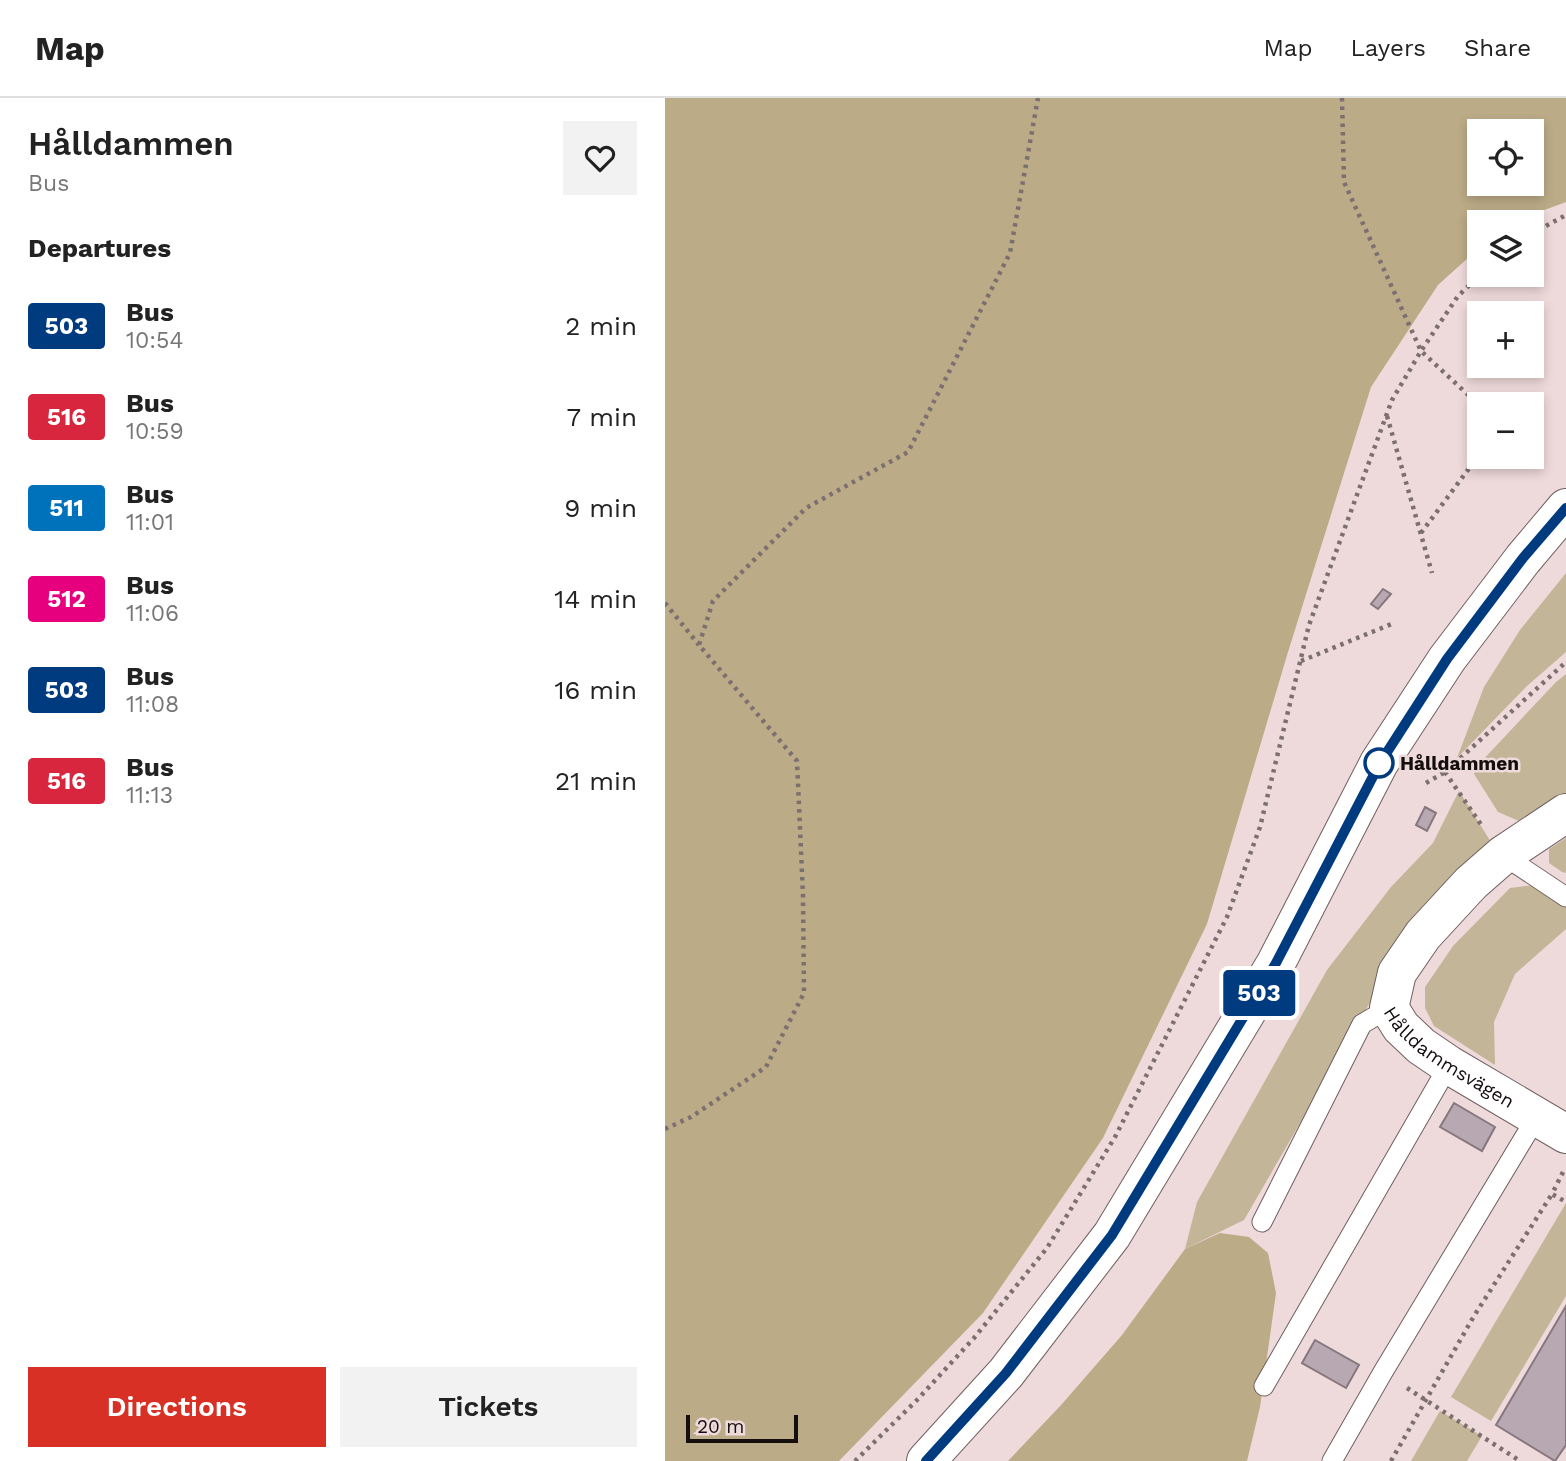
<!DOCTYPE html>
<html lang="en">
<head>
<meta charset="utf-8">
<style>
  :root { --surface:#fff; --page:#f2f2f2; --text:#222; --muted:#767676; --line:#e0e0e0; --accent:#d93025 }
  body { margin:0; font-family:"Work Sans",sans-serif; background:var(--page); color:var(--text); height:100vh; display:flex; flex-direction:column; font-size:26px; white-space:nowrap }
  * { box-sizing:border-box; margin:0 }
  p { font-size:23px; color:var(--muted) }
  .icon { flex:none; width:38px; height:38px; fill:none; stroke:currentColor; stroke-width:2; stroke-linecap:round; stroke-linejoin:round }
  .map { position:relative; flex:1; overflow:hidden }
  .details { display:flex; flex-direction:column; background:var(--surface); width:665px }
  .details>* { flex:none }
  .badge { padding:0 14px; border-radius:5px; font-size:24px; line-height:46px }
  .controls { position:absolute; left:802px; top:21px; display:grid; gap:14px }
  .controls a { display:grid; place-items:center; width:77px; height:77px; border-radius:0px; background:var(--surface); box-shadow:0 4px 10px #0003; font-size:35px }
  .scale { position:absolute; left:21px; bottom:18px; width:112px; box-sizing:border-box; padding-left:7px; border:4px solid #150e0f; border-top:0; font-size:19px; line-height:24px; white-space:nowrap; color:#150e0f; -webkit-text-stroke:5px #efdadb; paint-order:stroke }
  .map>.badge { position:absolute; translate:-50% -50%; box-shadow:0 0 0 4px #fff }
  h2 { padding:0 28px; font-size:26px; line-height:63px }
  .round { display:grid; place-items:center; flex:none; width:74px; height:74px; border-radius:0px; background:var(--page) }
  .head { display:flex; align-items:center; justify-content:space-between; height:119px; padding:0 28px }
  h1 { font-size:33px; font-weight:600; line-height:52px }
  .button { display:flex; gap:14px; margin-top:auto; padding:14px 28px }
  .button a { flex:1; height:80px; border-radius:0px; background:var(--accent); color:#fff; font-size:28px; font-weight:600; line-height:80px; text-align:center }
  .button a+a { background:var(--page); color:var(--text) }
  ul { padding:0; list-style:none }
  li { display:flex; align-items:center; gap:21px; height:91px; padding:0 28px }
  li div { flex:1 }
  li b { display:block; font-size:26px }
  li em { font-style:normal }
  li .badge { min-width:77px; font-weight:700; text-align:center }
  header { display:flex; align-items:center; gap:42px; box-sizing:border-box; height:98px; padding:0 35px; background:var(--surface); border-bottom:2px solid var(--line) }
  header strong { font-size:33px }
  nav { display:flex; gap:38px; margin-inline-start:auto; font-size:24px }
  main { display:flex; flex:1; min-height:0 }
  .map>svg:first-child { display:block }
  .green { fill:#c3b597 }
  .forest { fill:#bcab87; fill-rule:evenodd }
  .building { fill:#b8a8b1; stroke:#86777f; stroke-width:2 }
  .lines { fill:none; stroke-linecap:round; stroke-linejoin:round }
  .lane-casing { stroke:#705f5f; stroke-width:21 }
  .street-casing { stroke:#705f5f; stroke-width:40 }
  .secondary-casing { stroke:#705f5f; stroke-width:40 }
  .path { stroke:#7c6f70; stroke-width:4.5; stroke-dasharray:3.5 5; stroke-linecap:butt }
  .lane { stroke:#fff; stroke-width:19 }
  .street { stroke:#fff; stroke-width:38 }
  .secondary { stroke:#fff; stroke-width:38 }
  .line-casing { stroke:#fff; stroke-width:16 }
  .line { stroke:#003b80; stroke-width:10 }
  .stop-dot { fill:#fff; stroke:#003b80; stroke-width:3.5 }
  .labels { text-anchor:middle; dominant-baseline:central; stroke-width:5; stroke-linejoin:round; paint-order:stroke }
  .stop-label { font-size:19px; font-weight:bold; fill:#150e0f; stroke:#efdadb; text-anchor:start }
  .street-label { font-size:19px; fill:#150e0f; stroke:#efdadb }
</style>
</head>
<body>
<header>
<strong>Map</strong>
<nav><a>Map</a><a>Layers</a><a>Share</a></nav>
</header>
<main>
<section class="details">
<div class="head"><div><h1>Hålldammen</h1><p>Bus</p></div><a class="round"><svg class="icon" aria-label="heart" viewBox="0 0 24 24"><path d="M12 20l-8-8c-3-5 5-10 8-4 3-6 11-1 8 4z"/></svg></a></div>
<h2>Departures</h2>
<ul>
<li><span class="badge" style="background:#003b80;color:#fff">503</span><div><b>Bus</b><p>10:54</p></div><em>2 min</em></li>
<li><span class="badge" style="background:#d7263d;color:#fff">516</span><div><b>Bus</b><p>10:59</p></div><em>7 min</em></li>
<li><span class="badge" style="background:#0072bc;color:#fff">511</span><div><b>Bus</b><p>11:01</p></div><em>9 min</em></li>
<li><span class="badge" style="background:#e6007e;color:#fff">512</span><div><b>Bus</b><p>11:06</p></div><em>14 min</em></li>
<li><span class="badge" style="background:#003b80;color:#fff">503</span><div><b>Bus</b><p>11:08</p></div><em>16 min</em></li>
<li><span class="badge" style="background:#d7263d;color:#fff">516</span><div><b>Bus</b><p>11:13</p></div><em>21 min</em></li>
</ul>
<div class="button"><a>Directions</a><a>Tickets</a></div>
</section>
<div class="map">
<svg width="901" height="1363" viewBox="0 0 901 1363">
  <rect width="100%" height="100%" fill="#efdadb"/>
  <g class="green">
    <polygon points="901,475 901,554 862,588 792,660 819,589 855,532"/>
    <polygon points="901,576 901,699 861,726 833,714 809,676 814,666 891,584"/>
    <polygon points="794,693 831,752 729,863 579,1122 520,1151 532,1104 662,872 726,789 768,745"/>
    <polygon points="901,740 901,775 897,774 884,765 884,751"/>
    <polygon points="869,787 901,807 901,831 850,876 829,924 830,967 769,928 760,910 760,889 788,848 845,790"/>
    <polygon points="901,1105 901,1198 826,1323 786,1299"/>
    <polygon points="775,1313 817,1338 802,1363 746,1363"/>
  </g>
  <g class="forest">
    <path d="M0,0H901V104L866,117L853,124H814V150L773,187L706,289L623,554L542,826L438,1040L318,1215L174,1363H0ZM814,33H866V86H814Z"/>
    <polygon points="555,1135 584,1139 603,1155 611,1195 595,1309 582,1363 343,1363 397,1306 457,1237 520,1151"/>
  </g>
  <g class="building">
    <polygon points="718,491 726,496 713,511 706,506"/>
    <polygon points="760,709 771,715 762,733 751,727"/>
    <polygon points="789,1005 830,1029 817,1053 775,1029"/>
    <polygon points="901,1208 901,1347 890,1363 831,1327"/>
    <polygon points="650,1242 694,1267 681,1290 637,1265"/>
  </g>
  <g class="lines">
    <defs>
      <g id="lane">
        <polyline points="838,757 901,799"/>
        <polyline points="597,1124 697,926 724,910"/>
        <polyline points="599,1288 784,967"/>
        <polyline points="667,1363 718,1274 871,1020"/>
      </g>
      <g id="street">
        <path id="s1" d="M901,715L838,757L806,785L758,837L732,875L724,910L736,929L756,948L784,967L901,1036"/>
      </g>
      <polyline id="secondary" points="261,1363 341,1275 447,1137 611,865 714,665 782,561 858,461 901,410"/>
    </defs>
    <use href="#lane" class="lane-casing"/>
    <use href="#street" class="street-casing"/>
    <use href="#secondary" class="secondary-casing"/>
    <g class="path">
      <polyline points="677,0 679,84 756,253 814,307"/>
      <polyline points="866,136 901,117"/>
      <polyline points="722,318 767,475"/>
      <polyline points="866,356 867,357"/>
      <polyline points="756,435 814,357"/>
      <polyline points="0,505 34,547"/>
      <polyline points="636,563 729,525"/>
      <polyline points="780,674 817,728"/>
      <polyline points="761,685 780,674 901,564"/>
      <polyline points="0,1031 26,1019 101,969 139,895 138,798 132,663 34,547 48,503 141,410 243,354 345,155 373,0"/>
      <polyline points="898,1074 887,1096 901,1104"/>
      <polyline points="742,1290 855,1363"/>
      <polyline points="190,1363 252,1302 309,1240 382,1150 450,1039 562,819 595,729 644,527 727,302 756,253 793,198 815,177"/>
      <polyline points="726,1363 809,1218 887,1096"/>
    </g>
    <use href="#lane" class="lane"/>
    <use href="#street" class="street"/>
    <use href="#secondary" class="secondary"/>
  </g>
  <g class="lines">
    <defs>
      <polyline id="line" points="261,1363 341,1275 447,1137 611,865 715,665 782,561 858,460 901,410"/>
    </defs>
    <use href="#line" class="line-casing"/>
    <use href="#line" class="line"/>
  </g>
  <circle class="stop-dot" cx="714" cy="665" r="14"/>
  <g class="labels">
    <g class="stop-label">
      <text x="735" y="665">Hålldammen</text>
    </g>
    <g class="street-label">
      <text stroke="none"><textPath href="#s1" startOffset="350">Hålldammsvägen</textPath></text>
    </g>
  </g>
</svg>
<div class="controls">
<a><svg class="icon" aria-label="locate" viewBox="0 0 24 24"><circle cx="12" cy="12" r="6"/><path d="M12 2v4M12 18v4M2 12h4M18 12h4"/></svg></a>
<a><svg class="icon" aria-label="layers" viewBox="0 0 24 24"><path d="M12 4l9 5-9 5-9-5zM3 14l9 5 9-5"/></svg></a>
<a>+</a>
<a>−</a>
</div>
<div class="scale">20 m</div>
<b class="badge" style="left:594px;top:895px;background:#003b80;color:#fff">503</b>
</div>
</main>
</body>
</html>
